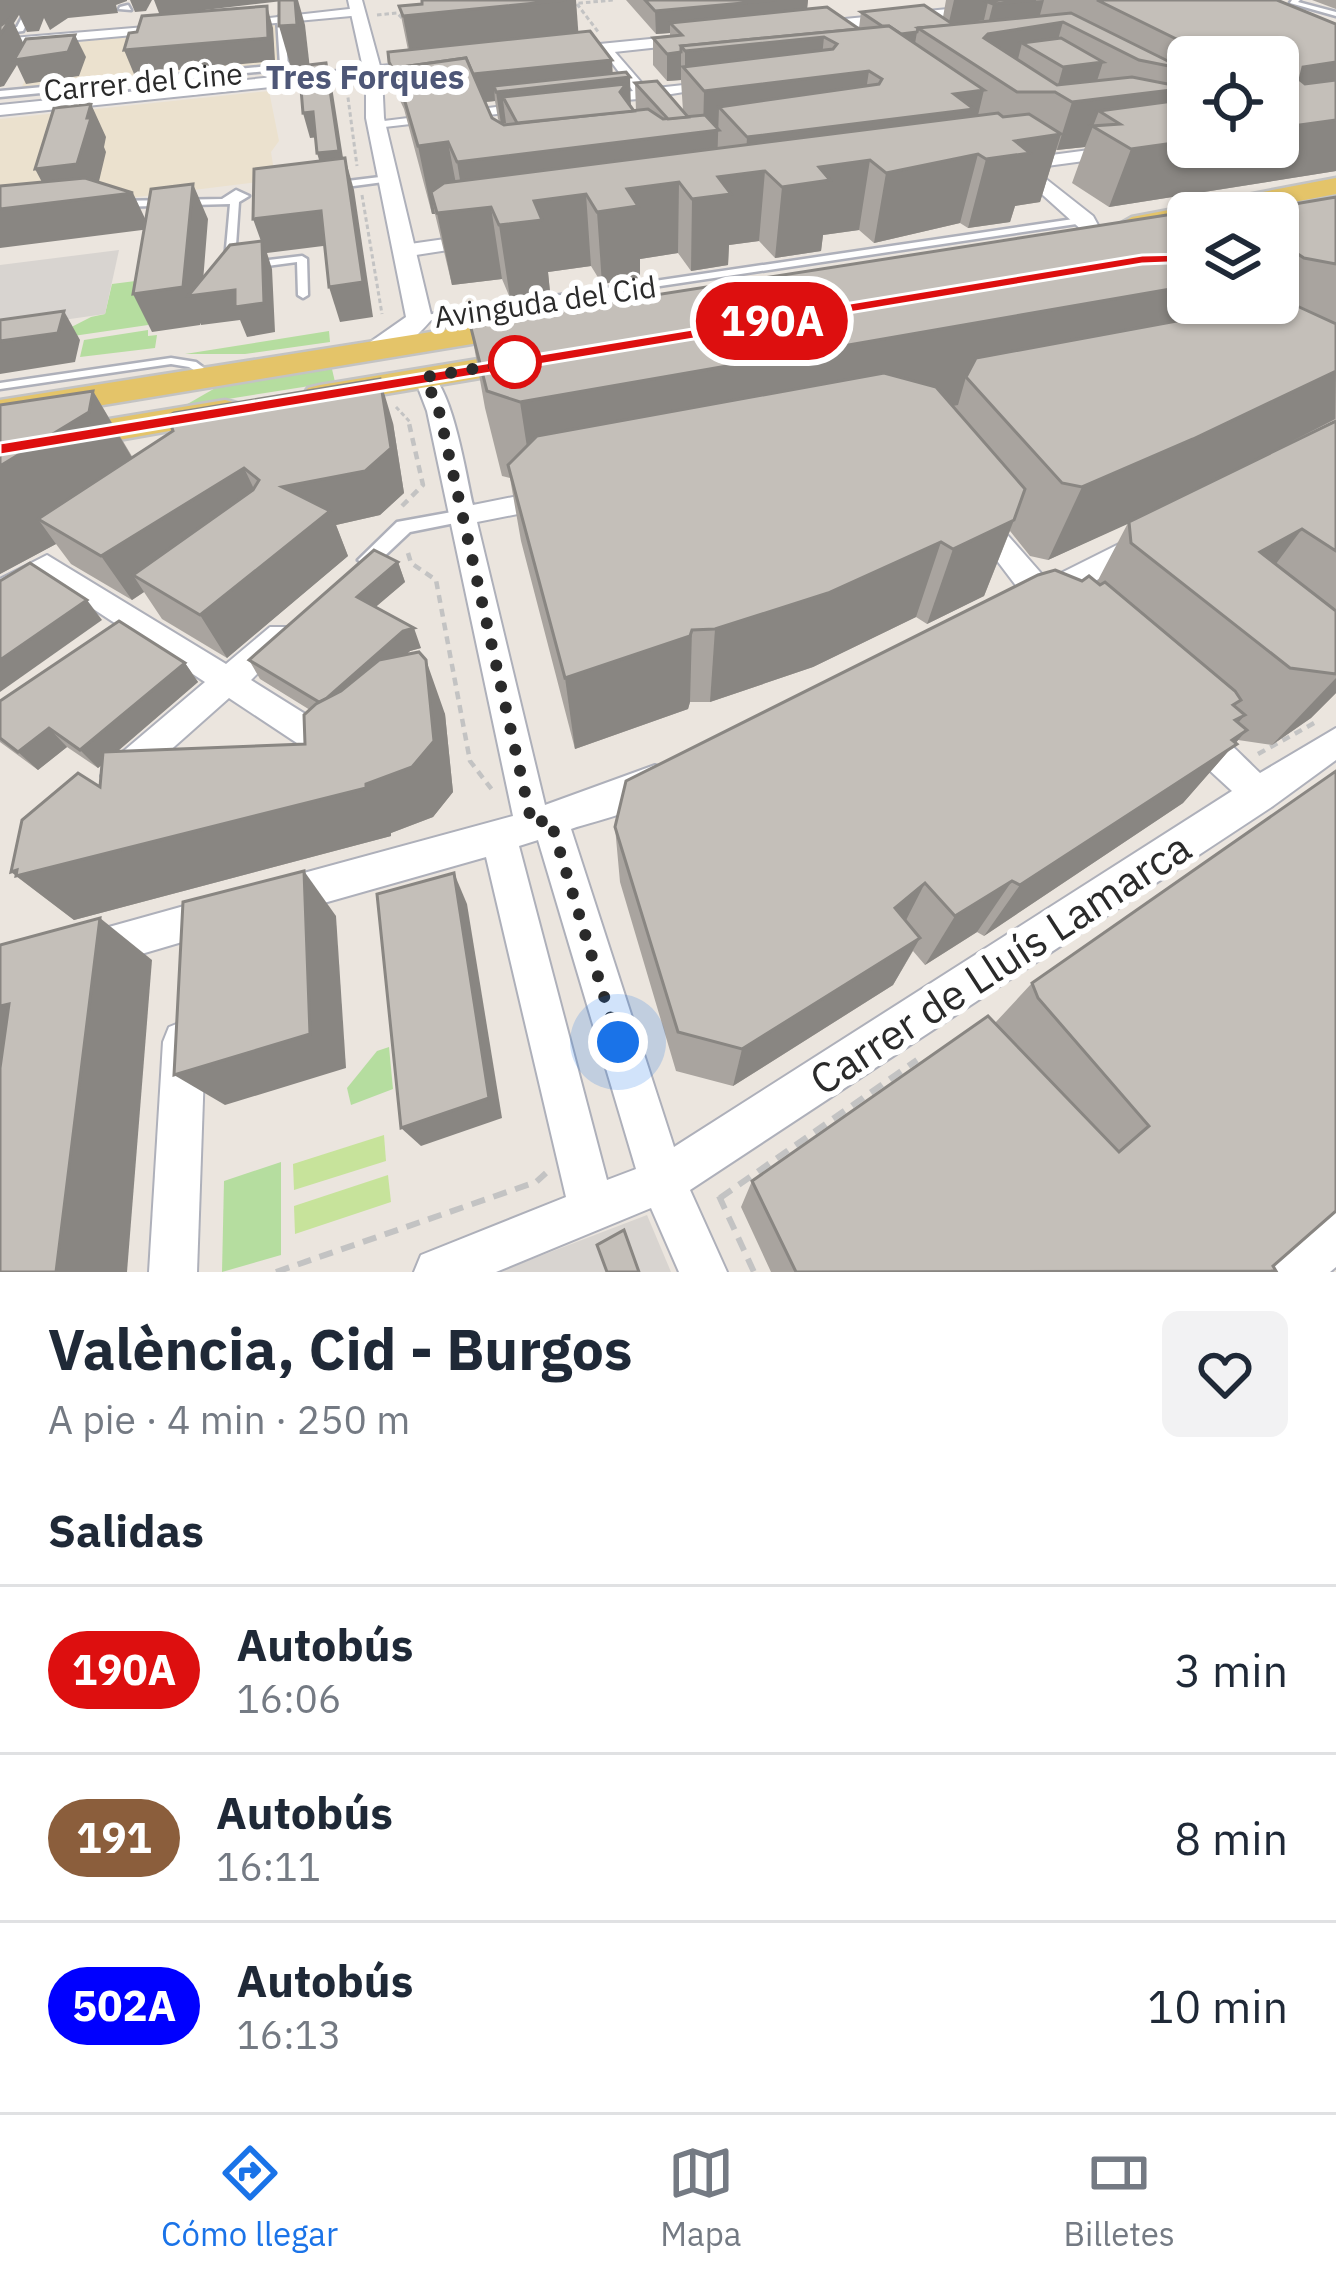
<!DOCTYPE html>
<html lang="es">
<head>
<meta charset="utf-8">
<style>
  :root { --surface:#fff; --page:#f2f2f3; --text:#1f2937; --muted:#747a83; --line:#e0e1e3; --accent:#1a73e8 }
  body { margin:0; font-family:"IBM Plex Sans",sans-serif; background:var(--page); color:var(--text); height:100vh; display:flex; flex-direction:column; font-size:45px; white-space:nowrap }
  * { box-sizing:border-box; margin:0 }
  p { font-size:39px; color:var(--muted) }
  .icon { flex:none; width:66px; height:66px; fill:none; stroke:currentColor; stroke-width:2; stroke-linecap:round; stroke-linejoin:round }
  .map { position:relative; height:1272px; overflow:hidden }
  .sheet { display:flex; flex-direction:column; background:var(--surface); flex:1 }
  .sheet>* { flex:none }
  .badge { padding:0 24px; border-radius:39px; font-size:42px; line-height:78px }
  .controls { position:absolute; left:1167px; top:36px; display:grid; gap:24px }
  .controls a { display:grid; place-items:center; width:132px; height:132px; border-radius:18px; background:var(--surface); box-shadow:0 3px 9px #0004; font-size:60px }
  .you { position:absolute; width:60px; height:60px; margin:-30px; border:9px solid #fff; border-radius:50%; background:#1a73e8; box-shadow:0 0 0 18px #1a73e833 }
  .map>.badge { position:absolute; translate:-50% -50%; box-shadow:0 0 0 6px #fff }
  h2 { padding:0 48px; font-size:45px; line-height:108px }
  .round { display:grid; place-items:center; flex:none; width:126px; height:126px; border-radius:18px; background:var(--page) }
  .overview { display:flex; align-items:center; justify-content:space-between; height:204px; padding:0 48px }
  h1 { font-size:57px; font-weight:800; line-height:90px }
  ul { padding:0; list-style:none }
  li { display:flex; align-items:center; gap:36px; height:168px; padding:0 48px; border-top:3px solid var(--line) }
  li div { flex:1 }
  li b { display:block; font-size:45px }
  li em { font-style:normal }
  li .badge { min-width:132px; font-weight:700; text-align:center }
  .menu { display:flex; justify-content:space-around; align-items:center; height:168px; border-top:3px solid var(--line); background:var(--surface); font-size:33px; color:var(--muted) }
  .menu a { display:grid; justify-items:center; gap:6px }
  .menu .active { color:var(--accent) }
  .map>svg:first-child { display:block }
  .education { fill:#ebe1ce }
  .green { fill:#b5dd9f }
  .pitch { fill:#c7e39b }
  .plaza { fill:#d8d4d0 }
  .lines { fill:none; stroke-linecap:round; stroke-linejoin:round }
  .service-casing { stroke:#aeb0ba; stroke-width:5 }
  .pedestrian-casing { stroke:#aeb0ba; stroke-width:5 }
  .minor-casing { stroke:#aeb0ba; stroke-width:4 }
  .tertiary-casing { stroke:#aeb0ba; stroke-width:4 }
  .primary-casing { stroke:#c3c3c3; stroke-width:5 }
  .path-far2 { stroke:#c3c3c3; stroke-width:3; stroke-dasharray:4.5 3; stroke-linecap:butt }
  .path-far1 { stroke:#c3c3c3; stroke-width:4.5; stroke-dasharray:8 6; stroke-linecap:butt }
  .path { stroke:#c3c3c3; stroke-width:6; stroke-dasharray:14 9; stroke-linecap:butt }
  .service { fill:#fff; fill-rule:evenodd }
  .pedestrian { fill:#fff; fill-rule:evenodd }
  .minor { fill:#fff; fill-rule:evenodd }
  .tertiary { fill:#fff; fill-rule:evenodd }
  .primary { fill:#e4c469; fill-rule:evenodd }
  .wall { fill:#a9a49f; fill-rule:evenodd }
  .shaded-wall { fill:#898682; fill-rule:evenodd }
  .building { fill:#c4bfb9; stroke:#898682; stroke-width:3 }
  .line { fill:#dd0f0f; stroke:#fff; stroke-width:3 }
  .walk { stroke:#2a2a2a; stroke-width:12; stroke-dasharray:0 21.6 }
  .stop-dot { fill:#fff; stroke:#dd0f0f; stroke-width:6 }
  .labels { text-anchor:middle; dominant-baseline:central; stroke-width:12; stroke-linejoin:round; paint-order:stroke }
  .far-street-label { font-size:30px; fill:#2a2a2a; stroke:#fff }
  .far-neighbourhood-label { font-size:33px; font-weight:bold; fill:#4e5777; stroke:#fff }
  .near-street-label { font-size:42px; fill:#2a2a2a; stroke:#fff }
</style>
</head>
<body>
<div class="map">
<svg width="1336" height="1272" viewBox="0 0 1336 1272">
  <rect width="100%" height="100%" fill="#ebe5de"/>
  <g class="education">
    <polygon points="279,24 281,65 20,91 41,45"/>
    <polygon points="269,91 279,141 271,152 274,171 258,182 0,214 0,119"/>
  </g>
  <g class="green">
    <polygon points="151,279 148,325 46,340 91,317 105,314 112,284"/>
    <polygon points="148,330 148,336 157,335 155,348 80,357 84,340"/>
    <polygon points="329,331 330,342 245,354 185,354"/>
    <polygon points="332,369 335,382 184,406 217,387"/>
    <polygon points="389,1047 393,1089 351,1105 347,1088 377,1051"/>
    <polygon points="281,1162 281,1255 222,1272 224,1181"/>
  </g>
  <g class="pitch">
    <polygon points="384,1135 386,1161 294,1190 293,1164"/>
    <polygon points="388,1175 391,1202 295,1234 294,1206"/>
  </g>
  <g class="plaza">
    <polygon points="119,250 105,314 0,329 0,265"/>
    <polygon points="647,1215 671,1272 498,1272"/>
  </g>
  <g class="lines">
    <defs>
      <g id="service">
        <polygon points="1292,0 1300,0 1298,2 1336,12 1336,16 1290,3"/>
        <polygon points="199,78 203,80 202,90 198,92 194,90 195,82 53,97 50,107 43,105 46,95 50,93"/>
        <polygon points="388,176 391,177 391,181 331,189 327,186 331,183"/>
        <polygon points="236,190 249,196 239,202 235,260 230,263 225,260 230,204 116,207 112,204 116,201 222,199"/>
        <polygon points="1087,217 1092,220 1090,222 419,322 414,319 419,316"/>
        <polygon points="302,256 307,259 308,295 303,298 298,295 297,262 252,268 247,265 252,262"/>
        <polygon points="171,358 196,362 216,377 210,380 189,367 171,364 0,389 0,383"/>
      </g>
      <g id="pedestrian">
        <polygon points="31,0 39,0 23,31 0,34 0,28 17,27"/>
        <polygon points="128,5 131,10 119,9 120,7"/>
        <polygon points="281,15 285,18 288,69 0,97 0,91 280,65 277,18"/>
        <polygon points="463,510 470,512 472,516 470,520 410,532 375,565 368,567 358,560 397,522"/>
      </g>
      <g id="minor">
        <polygon points="358,8 362,15 232,27 226,23"/>
        <polygon points="182,24 178,31 0,47 0,39"/>
        <polygon points="608,44 647,89 720,81 727,85 653,97 648,104 639,99 584,103 584,97 633,91 601,48"/>
        <polygon points="535,102 540,109 376,128 368,123"/>
        <polygon points="1188,137 1188,147 1032,168 1093,216 1104,236 1095,242 1004,160 1012,155 1021,159"/>
        <polygon points="480,234 487,236 487,244 403,257 394,251 403,245"/>
        <path d="M425,370C452,380 466,476 473,505L553,489L566,498L553,507L477,522L545,805L655,765L667,769L672,780C658,809 600,819 571,829L674,1147L1232,791L1182,745L1178,735L1182,725C1210,716 1240,755 1260,773L1336,728V760L1273,806L690,1190L727,1272H679L651,1208L496,1272H414L421,1255L566,1197L486,857L278,916L265,911L259,898L265,885L278,880L513,816L427,411L414,377ZM538,840L636,1169L607,1180L519,846Z"/>
        <polygon points="979,510 988,513 1047,580 1131,538 1151,538 1155,545 1151,552 1062,598 1067,606 1062,614 1052,617 1030,604 970,525 966,519"/>
        <polygon points="47,555 226,664 270,627 292,627 296,635 251,680 326,727 353,730 357,740 353,750 321,755 309,751 229,698 130,786 118,791 106,786 101,776 106,766 205,682 46,578 0,603 0,579"/>
        <polygon points="220,896 233,901 239,914 233,927 87,970 73,965 67,951 73,937"/>
        <polygon points="184,1021 199,1027 205,1042 197,1272 149,1272 163,1042 169,1027"/>
        <path d="M1336,1211V1267L1330,1272H1270C1281,1245 1309,1223 1336,1211Z"/>
      </g>
      <g id="tertiary">
        <path d="M348,0H362L380,66L438,60L446,65L382,76L384,118L432,319C414,340 389,363 360,358L356,352L406,317L366,118V77L0,115V105L363,68Z"/>
        <polygon points="1041,0 1091,0 803,33 795,28 803,23"/>
        <polygon points="701,34 706,36 706,42 559,58 551,53 559,48"/>
      </g>
      <g id="primary">
        <polygon points="1336,178 1336,194 1236,213 1188,213 1188,222 1132,233 1118,225 1132,217"/>
        <polygon points="533,316 549,325 544,332 0,422 0,400"/>
        <polygon points="539,349 556,359 551,366 320,405 308,402 303,395 308,388 320,385"/>
        <polygon points="225,400 237,403 243,411 237,419 0,461 0,437"/>
      </g>
    </defs>
    <use href="#service" class="service-casing"/>
    <use href="#pedestrian" class="pedestrian-casing"/>
    <use href="#minor" class="minor-casing"/>
    <use href="#tertiary" class="tertiary-casing"/>
    <use href="#primary" class="primary-casing"/>
    <g class="path-far2">
      <polyline points="571,4 613,0"/>
      <polyline points="577,4 599,33"/>
      <polyline points="377,15 397,13 403,19"/>
      <polyline points="347,90 357,166"/>
      <polyline points="362,195 382,314"/>
      <polyline points="396,407 410,422"/>
    </g>
    <g class="path-far1">
      <polyline points="402,506 423,485 408,419"/>
      <polyline points="408,553 411,563 436,580 470,761 493,791"/>
      <polyline points="1258,754 1316,722"/>
    </g>
    <g class="path">
      <polyline points="719,1196 754,1272"/>
      <polyline points="720,1198 917,1060"/>
      <polyline points="276,1272 536,1182 546,1173"/>
    </g>
    <use href="#service" class="service"/>
    <use href="#pedestrian" class="pedestrian"/>
    <use href="#minor" class="minor"/>
    <use href="#tertiary" class="tertiary"/>
    <use href="#primary" class="primary"/>
  </g>
  <g class="wall">
    <path d="M626,0H808L807,9L859,28L861,12L943,17L946,0H1277L1336,24V171L1109,207L1072,183L1085,147L1056,150L1040,202L1015,206L1010,222L968,228L960,223L874,243L859,230L823,235L821,251L775,258L759,241L729,245L728,265L691,271L678,253L640,259V278L602,284L591,266L548,272L550,292L510,298L502,279L452,285L435,214H432L404,109L395,90L389,62L408,50L399,6L578,32L612,60V74L634,111H636L635,83L683,111L681,80L667,81L653,65V38L670,36V33L656,34ZM1188,57H1278L1188,147ZM495,101L498,119L500,122L492,118L485,102Z"/>
    <polygon points="1312,0 1336,0 1336,9"/>
    <polygon points="1336,197 1336,419 1240,468 1336,421 1336,693 1311,718 1272,745 1238,740 1183,803 984,936 977,932 925,965 913,951 893,985 733,1086 676,1071 620,882 615,827 1082,581 1097,582 1128,523 1048,560 1030,556 1010,531 984,596 927,624 916,617 813,667 710,702 690,702 688,709 575,749 521,541 510,478 502,476 485,408 470,324 1188,303 1278,303 1278,213"/>
    <polygon points="93,391 133,458 393,423 404,493 380,515 336,525 348,556 227,658 162,619 144,592 132,600 71,564 56,544 0,574 0,405"/>
    <polygon points="398,562 405,582 375,607 421,648 410,651 406,655 445,714 453,792 433,817 391,833 391,836 74,920 16,876 100,787 102,765 98,768 67,747 38,770 0,742 0,701 185,663 198,682 118,751 305,744 310,710 260,679 249,660"/>
    <polygon points="1032,983 1315,1228 1273,1266 1275,1272 771,1272 741,1207 752,1181 995,1023"/>
  </g>
  <g class="shaded-wall">
    <polygon points="0,0 127,0 127,1 116,5 118,13 68,18 50,30 44,18 39,31 27,32 19,15 14,23 26,49 75,35 86,57 79,76 26,84 17,65 4,86 0,87"/>
    <polygon points="130,0 152,0 146,11 135,12"/>
    <polygon points="154,0 291,0 179,13 162,21"/>
    <polygon points="295,0 298,0 305,25 310,69 292,71 279,26"/>
    <polygon points="566,0 576,0 579,41 411,58 403,16"/>
    <polygon points="776,0 808,0 806,19 670,23 670,33 656,34 655,11"/>
    <polygon points="954,0 991,0 990,3 988,2 984,20 948,26"/>
    <polygon points="1044,0 1037,26 1063,22 1052,61 1022,43 1015,71 977,67 993,4"/>
    <polygon points="267,6 273,28 275,61 134,74 124,50"/>
    <polygon points="917,32 913,55 893,34"/>
    <path d="M824,37L820,77L869,71L861,123L954,94L984,90L971,145L978,154L960,223L874,243L886,173L870,160L859,230L823,235L821,251L775,258L782,187L765,171L759,241L729,245L728,265L691,271L692,199L679,182L678,253L640,259V278L602,284L597,212L586,194L591,266L548,272L550,292L510,298L499,225L491,207L502,279L452,285L437,213L431,192L435,214H432L418,146L448,142L461,210H465L457,162L518,126L503,100L506,123L501,124L496,92L494,86L495,101L407,110L399,82L612,60L613,79L630,77L631,109L703,132L704,91L685,69V51ZM719,107L747,137L745,173L718,177L716,196Z"/>
    <polygon points="681,52 681,80 667,81 667,54"/>
    <polygon points="1103,62 1091,100 1188,88 1170,135 1120,124 1099,111 1085,147 1057,150 1072,102 1056,92 1063,67"/>
    <polygon points="1336,62 1336,110 1278,119 1303,67"/>
    <polygon points="326,63 332,87 346,177 325,180 317,153"/>
    <polygon points="91,104 106,137 104,147 106,152 95,198 133,193 150,229 0,248 0,209 53,203 35,169 87,118"/>
    <polygon points="313,112 320,137 310,138 303,113"/>
    <polygon points="1336,120 1336,171 1109,207 1131,149 1188,141 1188,147 1278,147 1278,128"/>
    <polygon points="1061,134 1040,202 1015,206 1010,222 968,228 986,159 1015,141"/>
    <polygon points="345,158 354,190 373,317 340,322 329,287"/>
    <polygon points="193,184 208,219 202,294 262,244 253,219 321,211 331,245 267,253 272,269 275,332 247,337 240,320 201,325 200,323 200,325 152,332 133,294"/>
    <polygon points="1188,286 1188,303 1242,303 1214,356 966,377 958,405 533,486 520,402"/>
    <polygon points="64,311 80,340 75,362 0,374 0,341"/>
    <polygon points="1336,371 1335,419 1152,513 1048,560 1082,487"/>
    <polygon points="380,379 393,423 404,493 380,515 336,525 348,556 227,658 200,615 282,487"/>
    <polygon points="93,391 138,468 38,519 56,544 0,574 0,466"/>
    <polygon points="244,468 265,512 133,575 144,592 132,600 101,556"/>
    <polygon points="1014,520 984,596 927,624 953,549"/>
    <polygon points="1302,529 1246,604 1260,552"/>
    <polygon points="941,542 916,617 813,667 710,702 715,629"/>
    <polygon points="398,562 405,582 364,617 357,597"/>
    <polygon points="87,600 102,620 0,692 0,660"/>
    <polygon points="414,628 421,648 410,651 331,722 321,704 403,631"/>
    <polygon points="692,630 690,702 688,709 575,749 565,678"/>
    <polygon points="426,660 445,714 453,792 433,817 391,833 391,836 74,920 11,872 366,784"/>
    <polygon points="185,663 198,682 98,768 80,750"/>
    <polygon points="1336,678 1336,693 1311,718 1272,745"/>
    <polygon points="1245,715 1197,770 1232,740 1247,730 1183,803 984,936 1020,885 1235,720"/>
    <polygon points="49,728 67,747 38,770 18,752"/>
    <polygon points="304,871 336,916 346,1068 225,1105 174,1075"/>
    <polygon points="454,873 467,904 502,1118 421,1146 401,1128"/>
    <polygon points="1012,881 977,932 925,965 955,916"/>
    <polygon points="925,883 899,934 895,908"/>
    <polygon points="100,918 152,960 127,1272 56,1272"/>
    <polygon points="920,938 893,985 733,1086 742,1049"/>
    <polygon points="9,1004 74,1040 0,1061 0,1006"/>
  </g>
  <g class="building">
    <polygon points="279,0 295,0 297,25 279,26"/>
    <polygon points="422,0 566,0 403,16 399,6 422,4"/>
    <polygon points="645,0 776,0 655,11"/>
    <polygon points="1000,0 1036,0 993,4 988,2"/>
    <polygon points="1097,0 1277,0 1336,24 1336,62 1303,67 1300,80 1305,84 1336,80 1336,120 1278,128 1278,57 1213,57"/>
    <polygon points="924,5 954,25 918,28 917,32 901,34 889,26 882,26 861,12"/>
    <polygon points="267,6 268,38 124,50 129,33 137,32 142,16"/>
    <polygon points="827,7 859,29 681,46 681,52 667,54 653,38 682,35 670,23"/>
    <polygon points="1071,13 1184,69 1139,60 1063,22 988,34 984,38 1057,85 1132,77 1188,88 1072,102 1055,92 1017,92 918,28"/>
    <polygon points="11,18 0,35 0,26"/>
    <polygon points="889,26 984,90 954,94 974,109 747,137 719,107 879,84 882,79 869,71 704,91 683,67 833,49 837,44 824,37 685,51 681,46"/>
    <polygon points="590,31 612,60 473,74 466,58 395,68 398,80 389,62 388,52"/>
    <polygon points="75,35 68,52 14,60 26,39"/>
    <polygon points="1061,38 1103,62 1063,67 1022,43"/>
    <polygon points="466,58 492,118 504,125 648,109 663,119 705,115 719,130 457,162 448,142 418,146 395,68"/>
    <polygon points="326,63 339,151 317,153 313,112 303,113 301,89 310,88 308,65"/>
    <polygon points="626,72 630,77 496,92 494,86"/>
    <polygon points="657,81 688,117 668,119 635,83"/>
    <polygon points="626,84 620,92 634,111 517,123 503,97"/>
    <polygon points="1188,99 1188,141 1131,149 1092,126 1120,124 1099,111"/>
    <polygon points="91,104 87,118 91,118 77,164 35,169 54,108"/>
    <polygon points="998,113 1003,117 1029,114 1061,134 1015,141 1030,153 986,159 978,154 886,173 870,160 819,167 830,180 782,187 765,171 718,177 731,194 692,199 679,182 627,189 638,206 597,212 586,194 534,201 542,220 499,225 491,207 437,213 431,192 444,183"/>
    <polygon points="345,158 363,282 329,287 321,211 253,219 254,169"/>
    <polygon points="85,178 133,193 0,209 0,186"/>
    <polygon points="193,184 183,287 133,294 151,189"/>
    <polygon points="1336,197 1336,264 1304,258 1278,241 1278,213 1241,213"/>
    <polygon points="1201,211 1204,213 1188,213 1188,286 520,402 487,391 470,324 1186,212"/>
    <polygon points="262,241 264,303 235,307 235,290 188,296 230,245"/>
    <polygon points="1297,306 1336,324 1336,371 1193,439 1082,487 1062,483 966,377 976,358 1247,308 1245,315"/>
    <polygon points="64,311 58,333 0,341 0,320"/>
    <polygon points="884,373 936,387 1025,489 1014,520 953,549 941,542 828,593 715,629 692,630 690,636 565,678 508,465 537,436"/>
    <polygon points="380,379 391,448 365,471 282,487 330,511 200,615 133,575 253,490 259,480 244,468 101,556 38,519 173,431 168,416 174,413"/>
    <polygon points="93,391 89,412 0,466 0,405"/>
    <polygon points="1336,421 1336,551 1302,529 1260,552 1336,611 1336,674 1290,668 1131,543 1129,522"/>
    <polygon points="374,550 398,562 357,597 414,628 403,631 327,698 319,702 249,660"/>
    <polygon points="30,563 87,600 0,660 0,581"/>
    <polygon points="1055,570 1082,581 1089,576 1100,585 1105,582 1235,691 1241,700 1233,705 1245,715 1235,720 1247,730 1232,740 1237,744 1020,885 1012,881 955,916 925,883 895,908 920,938 742,1049 678,1032 615,827 626,781 1038,575"/>
    <polygon points="119,621 185,663 80,750 49,728 18,752 0,738 0,701"/>
    <polygon points="419,652 426,660 434,741 412,767 366,784 366,788 16,876 17,870 11,872 22,820 78,773 100,787 103,752 305,744 304,715 316,704 341,691 379,660"/>
    <polygon points="1336,771 1336,1211 1273,1266 1276,1271 796,1272 752,1181 988,1016 1119,1152 1149,1126 1038,998 1032,983"/>
    <polygon points="304,871 310,1034 174,1075 183,902"/>
    <polygon points="454,873 489,1098 401,1128 377,894"/>
    <polygon points="100,918 56,1272 0,1272 0,1068 9,1004 0,1006 0,945"/>
    <polygon points="624,1230 639,1272 607,1272 597,1245"/>
  </g>
  <polygon class="line" points="1188,254 1193,255 1193,262 1142,264 0,455 0,443 1142,255"/>
  <g class="lines">
    <polyline class="walk" points="515,362 425,377 439,411 532,824 550,819 618,1042"/>
  </g>
  <circle class="stop-dot" cx="515" cy="362" r="24"/>
  <g class="labels">
    <g class="far-street-label">
      <text transform="translate(143 81) rotate(-5)">Carrer del Cine</text>
      <text transform="translate(545 301) rotate(-8)">Avinguda del Cid</text>
    </g>
    <g class="far-neighbourhood-label">
      <text x="365" y="76">Tres Forques</text>
    </g>
    <g class="near-street-label">
      <text transform="translate(1000 963) rotate(-33)">Carrer de Lluís Lamarca</text>
    </g>
  </g>
</svg>
<div class="controls">
<a><svg class="icon" aria-label="locate" viewBox="0 0 24 24"><circle cx="12" cy="12" r="6"/><path d="M12 2v4M12 18v4M2 12h4M18 12h4"/></svg></a>
<a><svg class="icon" aria-label="layers" viewBox="0 0 24 24"><path d="M12 4l9 5-9 5-9-5zM3 14l9 5 9-5"/></svg></a>
</div>
<div class="you" style="left:618px;top:1042px"></div>
<b class="badge" style="left:772px;top:321px;background:#dd0f0f;color:#fff">190A</b>
</div>
<section class="sheet">
<div class="overview"><div><h1>València, Cid - Burgos</h1><p>A pie · 4 min · 250 m</p></div><a class="round"><svg class="icon" aria-label="heart" viewBox="0 0 24 24"><path d="M12 20l-8-8c-3-5 5-10 8-4 3-6 11-1 8 4z"/></svg></a></div>
<h2>Salidas</h2>
<ul>
<li><span class="badge" style="background:#dd0f0f;color:#fff">190A</span><div><b>Autobús</b><p>16:06</p></div><em>3 min</em></li>
<li><span class="badge" style="background:#8b5e3c;color:#fff">191</span><div><b>Autobús</b><p>16:11</p></div><em>8 min</em></li>
<li><span class="badge" style="background:#00f;color:#fff">502A</span><div><b>Autobús</b><p>16:13</p></div><em>10 min</em></li>
</ul>
</section>
<nav class="menu">
<a class="active"><svg class="icon" aria-label="directions" viewBox="0 0 24 24"><path d="M12 3l9 9-9 9-9-9zM9 14v-3h6M13 9l2 2-2 2"/></svg>Cómo llegar</a>
<a><svg class="icon" aria-label="map" viewBox="0 0 24 24"><path d="M3 6l6-2 6 2 6-2v14l-6 2-6-2-6 2zM9 4v14M15 6v14"/></svg>Mapa</a>
<a><svg class="icon" aria-label="tickets" viewBox="0 0 24 24"><path d="M3 7h18v10H3zM15 7v10"/></svg>Billetes</a>
</nav>
</body>
</html>
